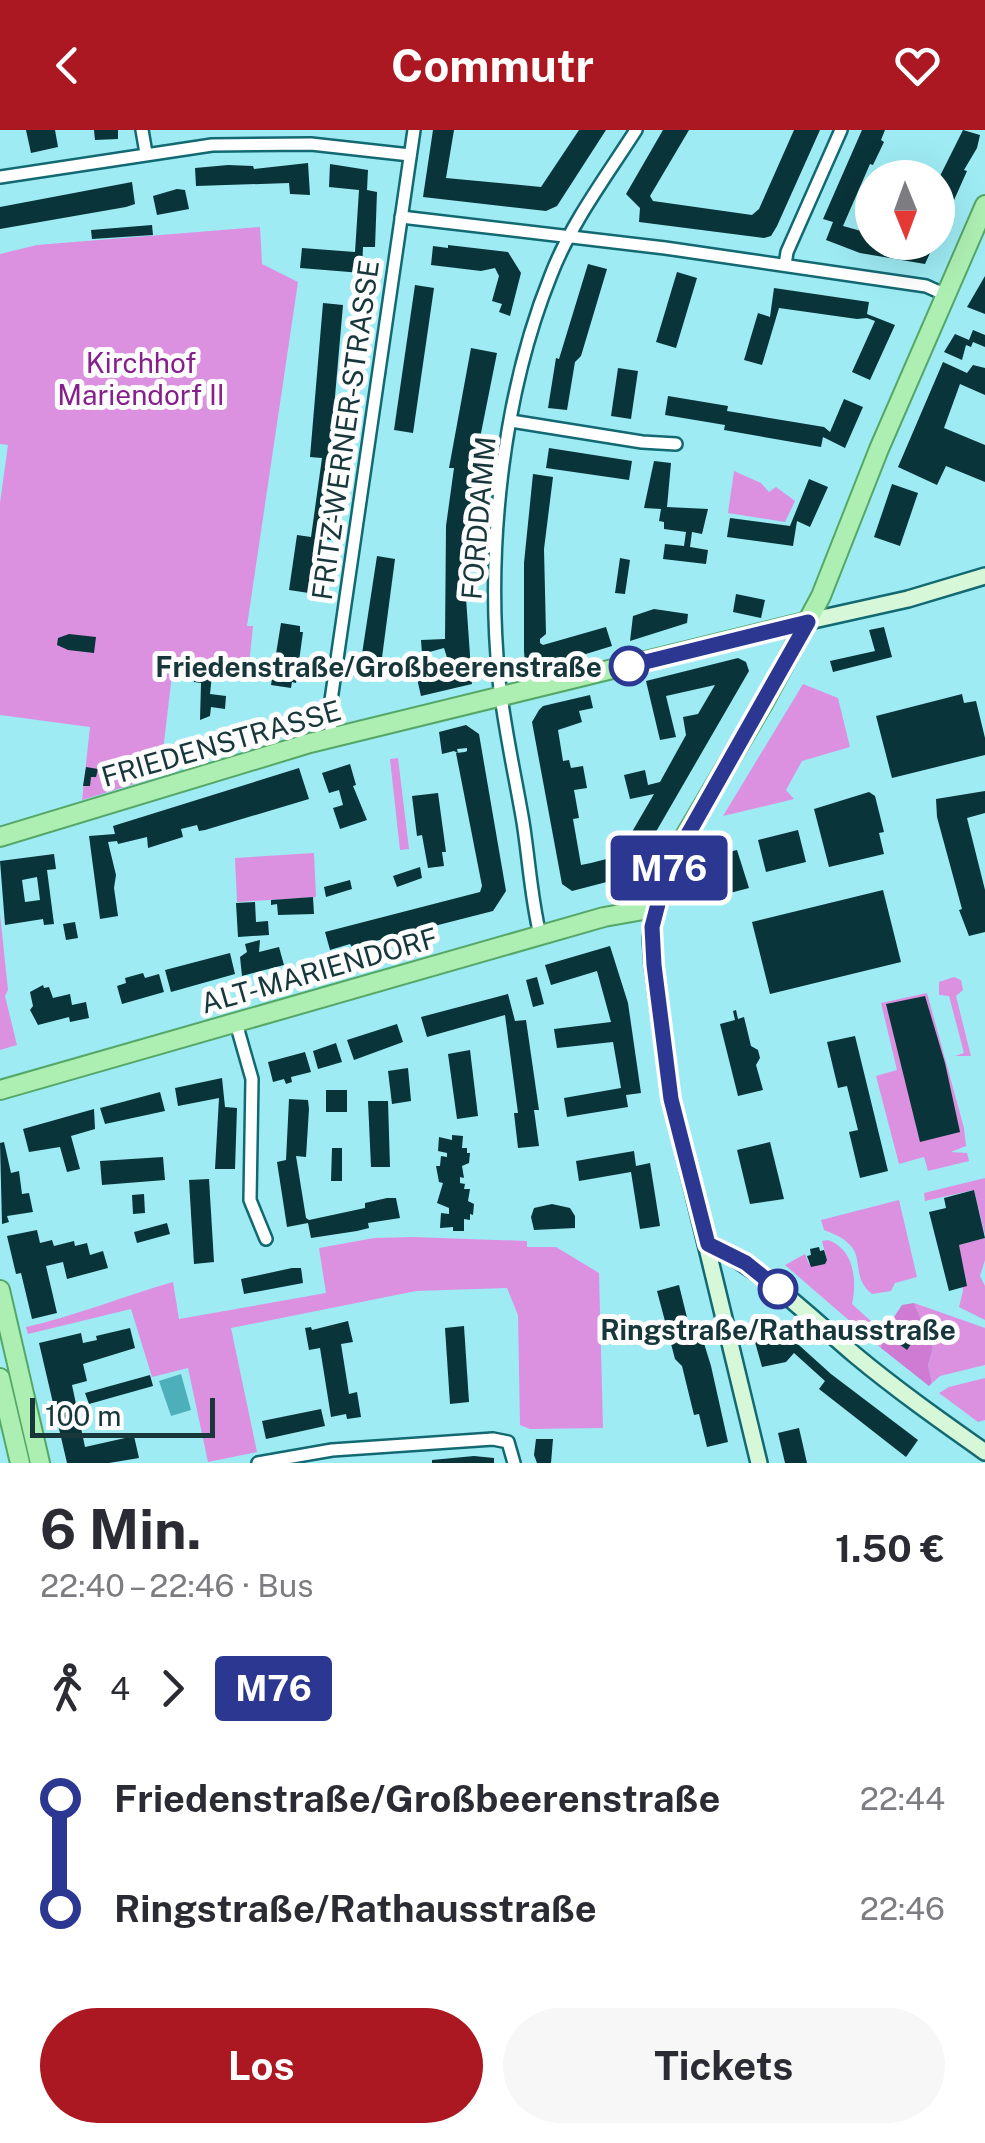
<!DOCTYPE html>
<html lang="de">
<head>
<meta charset="utf-8">
<style>
  :root { --surface:#fff; --page:#f7f7f7; --text:#2b2b33; --muted:#7c7c81; --accent:#ac1821 }
  body { margin:0; font-family:"Public Sans",sans-serif; background:var(--page); color:var(--text); height:100vh; display:flex; flex-direction:column; font-size:38px; white-space:nowrap }
  * { box-sizing:border-box; margin:0 }
  p { font-size:32px; color:var(--muted) }
  .icon { flex:none; width:55px; height:55px; fill:none; stroke:currentColor; stroke-width:2; stroke-linecap:round; stroke-linejoin:round }
  .map { position:relative; height:1333px; overflow:hidden }
  .drawer { display:flex; flex-direction:column; background:var(--surface); flex:1 }
  .drawer>* { flex:none }
  .badge { padding:0 20px; border-radius:8px; font-size:35px; line-height:65px }
  .needle { width:65px; rotate:179deg }
  .buttons { position:absolute; left:855px; top:30px; display:grid; gap:20px }
  .buttons a { display:grid; place-items:center; width:100px; height:100px; border-radius:50%; background:var(--surface); box-shadow:0 10px 40px #0002; font-size:50px }
  .scale { position:absolute; left:30px; bottom:25px; width:185px; box-sizing:border-box; padding-left:10px; border:5px solid #17373b; border-top:0; font-size:28px; line-height:35px; white-space:nowrap; color:#17373b; -webkit-text-stroke:8px #fdfdfd; paint-order:stroke }
  .map>.badge { position:absolute; translate:-50% -50%; box-shadow:0 0 0 5px #fff }
  .legs { display:flex; align-items:center; gap:15px; height:110px; padding:0 40px; font-size:32px }
  .legs p { margin-inline-start:auto }
  .headline { display:flex; align-items:center; justify-content:space-between; height:170px; padding:0 40px }
  h1 { font-size:55px; font-weight:700; line-height:75px }
  .action { display:flex; gap:20px; margin-top:auto; padding:20px 40px }
  .action a { flex:1; height:115px; border-radius:60px; background:var(--accent); color:#fff; font-size:40px; font-weight:700; line-height:115px; text-align:center }
  .action a+a { background:var(--page); color:var(--text) }
  ul { padding:0 40px; list-style:none }
  li { display:flex; align-items:center; gap:35px; height:110px; font-size:38px }
  li i { display:grid; place-items:center; width:15px; height:100%; margin:0 12px; background:currentColor }
  li i::after { content:''; width:25px; height:25px; margin:-12px; border:8px solid; border-radius:50%; background:var(--surface) }
  li p { margin-inline-start:auto }
  li:first-child i { background:linear-gradient(#0000 50%,currentColor 0) }
  li:last-child i { background:linear-gradient(currentColor 50%,#0000 0) }
  header { display:flex; justify-content:space-between; align-items:center; height:130px; padding:0 40px; background:var(--accent); color:#fff; font-size:45px; font-weight:700 }
  .map>svg:first-child { display:block }
  .green { fill:#dc91e0 }
  .forest { fill:#cf7bd4 }
  .water { fill:#4dafba }
  .building { fill:#093439; fill-rule:evenodd }
  .lines { fill:none; stroke-linecap:round; stroke-linejoin:round }
  .minor-casing { stroke:#136972; stroke-width:16 }
  .secondary-casing { stroke:#136972; stroke-width:20 }
  .primary-casing { stroke:#55a767; stroke-width:22 }
  .minor { stroke:#fff; stroke-width:11 }
  .secondary { stroke:#d6f7d8; stroke-width:15 }
  .primary { stroke:#adeeb2; stroke-width:18 }
  .line-1-casing { stroke:#fff; stroke-width:22 }
  .line-1 { stroke:#2c3792; stroke-width:15 }
  .stop-1-dot { fill:#fff; stroke:#2c3792; stroke-width:5 }
  .labels { text-anchor:middle; dominant-baseline:central; stroke-width:10; stroke-linejoin:round; paint-order:stroke }
  .park-label { font-size:28px; fill:#851f8c; stroke:#fdfdfd }
  .street-label { font-size:28px; fill:#17373b; stroke:#fdfdfd }
  .stop-label { font-size:28px; font-weight:bold; fill:#17373b; stroke:#fdfdfd; text-anchor:end }
</style>
</head>
<body>
<header><svg class="icon" aria-label="back" viewBox="0 0 24 24"><path d="M15 5l-7 7 7 7"/></svg>Commutr<svg class="icon" aria-label="heart" viewBox="0 0 24 24"><path d="M12 20l-8-8c-3-5 5-10 8-4 3-6 11-1 8 4z"/></svg></header>
<div class="map">
<svg width="985" height="1333" viewBox="0 0 985 1333">
  <rect width="100%" height="100%" fill="#9eebf4"/>
  <g class="green">
    <polygon points="260,97 262,134 298,152 247,496 253,496 249,535 174,528 160,646 82,670 90,597 0,585 0,373 8,315 0,314 0,124 37,115"/>
    <polygon points="734,341 761,353 769,362 776,357 795,371 785,392 728,383"/>
    <polygon points="803,554 838,568 850,617 802,631 786,660 794,669 723,686"/>
    <polygon points="398,628 409,719 400,720 390,629"/>
    <polygon points="314,723 316,767 237,772 235,728"/>
    <polygon points="0,784 8,860 5,866 17,915 0,920"/>
    <polygon points="954,847 961,850 963,860 956,866 971,926 955,926 964,923 949,866 939,865 939,852"/>
    <polygon points="927,863 964,998 966,1016 951,1022 967,1023 969,1031 928,1041 924,1027 899,1034 876,946 897,940 881,873"/>
    <polygon points="985,1048 985,1105 974,1060 925,1071 924,1063"/>
    <path d="M899,1070L917,1147L895,1153L891,1161L872,1164C844,1141 877,1119 824,1100L821,1090Z"/>
    <path d="M413,1107L527,1111V1117H556L599,1143L603,1298L530,1299L520,1295L518,1185L507,1158L416,1161L231,1198L257,1322L208,1332L188,1238L152,1247L131,1179L28,1204L26,1197C76,1186 123,1166 173,1152L179,1189L326,1163L319,1118L374,1108Z"/>
    <polygon points="985,1108 985,1130 980,1146 985,1156 985,1190 959,1177 963,1161 958,1121 959,1115"/>
    <path d="M828,1110C855,1119 857,1153 852,1174L884,1203L881,1218L785,1135L805,1124L809,1134L827,1130L822,1111Z"/>
    <polygon points="914,1173 985,1198 985,1235 940,1246 932,1253 928,1235 933,1218"/>
    <polygon points="985,1248 985,1290 978,1292 939,1263 949,1257"/>
  </g>
  <polygon class="forest" points="914,1173 933,1218 928,1235 932,1253 929,1256 881,1218 884,1203 906,1219 916,1208 892,1190 902,1175"/>
  <polygon class="water" points="181,1244 191,1280 171,1286 159,1251"/>
  <g class="building">
    <polygon points="26,0 55,0 58,17 31,23"/>
    <polygon points="94,0 118,0 118,9 95,10"/>
    <polygon points="433,0 454,0 446,48 541,57 579,0 606,0 557,76 546,81 423,67"/>
    <polygon points="663,0 689,0 650,66 653,71 752,85 759,79 794,0 820,0 777,96 771,106 764,108 639,92 640,78 626,64"/>
    <polygon points="862,0 885,0 881,10 884,12 873,35 870,34 843,96 872,104 872,112 935,112 925,134 860,123 826,110 833,92 823,89"/>
    <polygon points="963,0 980,5 977,18 964,40 967,41 938,106 938,50"/>
    <polygon points="308,33 310,65 290,64 289,53 196,56 195,38 228,35 253,36 254,39"/>
    <polygon points="330,34 368,40 367,60 377,62 375,117 363,117 362,143 300,138 302,118 355,122 359,60 329,57"/>
    <polygon points="132,52 135,74 126,77 0,99 0,77"/>
    <polygon points="177,59 185,60 189,79 157,85 153,66"/>
    <polygon points="152,95 153,105 92,109 91,100"/>
    <polygon points="448,115 508,122 521,143 510,186 499,182 502,174 492,171 499,146 495,138 481,141 431,135 433,116 448,118"/>
    <polygon points="588,134 607,139 581,226 575,232 567,280 548,278 556,228 559,229"/>
    <polygon points="677,142 697,148 676,218 656,212"/>
    <polygon points="985,146 985,184 967,177"/>
    <polygon points="415,155 434,158 413,303 394,300"/>
    <polygon points="774,158 869,172 867,184 895,195 870,250 852,242 875,191 867,188 857,189 779,178 762,235 744,230 758,183 770,187"/>
    <polygon points="323,173 343,175 329,335 342,336 331,410 317,408 309,463 289,460 297,405 311,407 322,328 310,327"/>
    <polygon points="973,200 985,205 985,217 973,212 971,217 966,215 962,230 944,222 955,204 969,210"/>
    <polygon points="471,218 497,223 475,333 468,397 466,468 472,554 421,566 416,544 448,538 449,534 444,518 422,524 421,510 445,509 446,396 454,338 449,338"/>
    <polygon points="943,232 967,243 973,235 985,238 985,265 960,254 944,298 985,315 985,352 946,336 937,355 898,337"/>
    <polygon points="618,238 638,241 631,289 611,286"/>
    <polygon points="668,266 728,276 727,281 824,297 830,302 844,269 863,277 845,318 823,307 821,317 724,300 725,295 665,285"/>
    <polygon points="549,318 632,331 629,350 546,338"/>
    <polygon points="654,331 671,333 667,377 708,379 702,404 692,402 690,417 708,420 706,434 663,429 665,414 684,416 686,402 664,399 664,392 659,391 661,379 644,378"/>
    <polygon points="533,344 553,347 544,419 546,504 540,509 540,513 543,515 606,497 612,516 530,541 525,535 524,521 524,433"/>
    <polygon points="809,349 828,357 810,397 797,391 793,416 727,407 730,388 790,396"/>
    <polygon points="892,354 918,363 900,416 874,407"/>
    <polygon points="377,426 395,429 381,535 363,533 362,524"/>
    <polygon points="620,428 630,430 625,464 615,463"/>
    <polygon points="736,464 765,470 761,488 733,482"/>
    <polygon points="654,479 688,484 687,493 630,511 633,486"/>
    <polygon points="281,493 300,496 300,502 303,502 296,553 292,552 291,558 271,555"/>
    <polygon points="884,497 892,527 833,542 830,531 875,521 869,500"/>
    <polygon points="69,504 96,507 94,523 68,520 57,515 58,508"/>
    <polygon points="738,528 746,532 749,541 635,738 626,747 572,761 562,754 532,592 539,580 543,576 590,565 593,578 579,581 582,592 558,600 563,631 569,630 571,638 583,636 587,658 574,660 579,688 573,689 581,735 591,733 618,726 654,664 630,669 624,645 645,640 648,655 660,652 686,605 683,587 698,584 715,555 666,566 676,607 660,610 646,551"/>
    <polygon points="209,530 223,532 221,543 208,541 208,544 212,545 210,564 226,566 225,579 211,577 210,586 200,590 201,553 194,552 193,531"/>
    <polygon points="962,564 964,573 976,571 985,608 985,625 892,648 876,586"/>
    <polygon points="466,595 479,604 506,761 493,781 352,817 350,814 330,820 325,802 480,762 482,756 456,623 465,622 467,621 467,618 457,619 458,623 454,621 442,624 439,602"/>
    <polygon points="350,634 356,655 353,656 367,690 340,699 333,678 343,675 339,660 329,663 322,643"/>
    <polygon points="86,637 98,639 96,647 91,647 90,656 83,656"/>
    <polygon points="299,638 309,669 205,700 199,701 197,695 181,699 183,707 148,718 147,707 118,714 117,711 108,712 116,745 114,758 118,786 100,789 89,706 115,704 113,696"/>
    <polygon points="985,661 985,683 967,688 985,760 985,802 969,806 959,780 962,779 937,687 936,669"/>
    <polygon points="869,662 875,666 884,702 879,703 884,724 829,737 814,679"/>
    <polygon points="438,663 446,722 442,722 444,736 428,738 422,705 417,706 412,666"/>
    <polygon points="798,700 806,732 766,742 758,710"/>
    <polygon points="737,720 749,758 726,764 716,725"/>
    <path d="M54,724L56,739L47,740L54,794L44,795L43,789L5,795L0,731ZM37,747L40,770L25,772L22,750Z"/>
    <polygon points="420,737 422,748 397,757 393,746"/>
    <polygon points="350,750 352,759 326,767 324,757"/>
    <polygon points="883,760 901,832 770,864 752,792"/>
    <polygon points="313,767 314,784 278,785 277,774 271,775 271,770"/>
    <polygon points="255,772 256,792 268,791 269,805 238,807 236,773"/>
    <polygon points="75,792 78,808 66,810 63,794"/>
    <polygon points="260,810 259,822 279,817 284,835 242,846 240,827 247,822 245,814"/>
    <polygon points="610,816 628,873 641,963 626,965 628,977 567,987 564,968 621,958 620,952 613,912 557,918 554,899 611,892 597,841 551,855 545,835"/>
    <polygon points="230,823 235,844 171,862 165,840"/>
    <polygon points="143,843 145,848 159,844 164,862 122,874 117,856 126,853 125,848"/>
    <polygon points="537,847 544,874 533,877 526,850"/>
    <polygon points="43,855 44,858 49,857 53,868 70,864 72,875 86,872 89,888 70,892 69,887 38,895 30,880 33,876 30,862"/>
    <polygon points="508,864 515,891 526,890 539,980 534,980 539,1016 518,1018 514,983 518,983 505,885 427,907 421,887"/>
    <polygon points="925,866 945,933 960,1002 920,1012 886,874"/>
    <polygon points="736,880 738,889 744,887 751,916 758,920 760,928 756,935 763,960 738,966 720,894 735,890 733,881"/>
    <polygon points="397,894 403,912 354,930 347,910"/>
    <polygon points="855,906 888,1041 860,1048 849,1002 858,1000 847,956 838,958 827,912"/>
    <polygon points="336,913 342,932 318,939 313,921"/>
    <polygon points="470,920 478,986 457,989 448,924"/>
    <polygon points="305,922 311,942 291,947 292,952 286,954 284,949 273,952 268,932"/>
    <polygon points="408,938 411,971 392,974 388,941"/>
    <polygon points="222,948 225,977 237,978 235,1039 215,1039 219,968 178,976 175,958"/>
    <rect x="326" y="960" width="21" height="22"/>
    <polygon points="160,962 165,981 105,994 100,978"/>
    <polygon points="289,969 308,970 309,979 306,1027 296,1026 306,1088 309,1090 365,1078 365,1073 387,1068 396,1068 400,1088 368,1093 369,1098 357,1101 311,1108 308,1093 287,1097 277,1032 286,1030"/>
    <polygon points="368,971 388,971 390,1037 371,1037"/>
    <polygon points="94,979 95,999 71,1006 80,1039 67,1042 60,1017 29,1022 23,999"/>
    <polygon points="452,1005 463,1006 462,1018 467,1018 467,1023 470,1023 469,1033 462,1036 464,1048 460,1047 460,1053 465,1054 464,1059 470,1059 468,1071 474,1074 473,1085 470,1084 470,1090 464,1089 464,1101 453,1101 453,1097 440,1098 441,1083 449,1084 449,1078 437,1073 443,1053 439,1052 436,1036 440,1036 441,1026 447,1027 447,1023 438,1021 439,1007 452,1010"/>
    <polygon points="4,1012 11,1043 19,1041 22,1064 29,1063 33,1082 7,1086 9,1092 2,1094 0,1013"/>
    <polygon points="770,1012 784,1069 750,1074 737,1020"/>
    <polygon points="332,1018 342,1018 342,1051 331,1051"/>
    <polygon points="634,1021 636,1036 650,1033 660,1096 640,1099 631,1042 579,1051 576,1031"/>
    <polygon points="163,1027 165,1050 102,1055 100,1031"/>
    <polygon points="209,1049 214,1132 194,1134 189,1050"/>
    <polygon points="974,1060 985,1108 959,1115 967,1156 949,1161 929,1082 946,1078 944,1068"/>
    <polygon points="144,1064 145,1083 133,1084 132,1065"/>
    <polygon points="552,1074 570,1078 575,1086 575,1098 534,1100 531,1087 534,1078"/>
    <polygon points="167,1093 170,1104 137,1113 134,1102"/>
    <polygon points="37,1100 40,1113 52,1110 54,1116 74,1111 75,1116 87,1113 90,1125 103,1121 108,1138 67,1149 63,1132 46,1136 57,1183 32,1189 21,1143 16,1144 7,1106"/>
    <polygon points="819,1117 820,1121 824,1120 827,1130 825,1134 811,1137 807,1126 811,1125 810,1119"/>
    <polygon points="292,1138 301,1138 303,1153 244,1164 241,1149"/>
    <polygon points="679,1155 693,1212 703,1210 711,1236 728,1312 707,1317 699,1284 694,1285 682,1236 675,1229 657,1161"/>
    <polygon points="892,1190 916,1207 907,1220 884,1203"/>
    <polygon points="348,1191 353,1212 341,1214 349,1264 357,1262 361,1287 347,1289 346,1284 331,1287 320,1218 309,1220 305,1198 311,1197 312,1200"/>
    <polygon points="464,1196 469,1272 450,1274 445,1198"/>
    <polygon points="130,1198 135,1218 83,1234 87,1251 72,1255 85,1317 134,1306 139,1328 109,1333 67,1333 39,1213 81,1203 83,1213 97,1210 96,1206"/>
    <polygon points="780,1198 831,1244 918,1310 906,1327 819,1259 825,1251 794,1223 786,1232 762,1237 755,1212 771,1209"/>
    <polygon points="150,1245 153,1256 89,1274 85,1263"/>
    <polygon points="321,1279 325,1296 266,1309 262,1291"/>
    <polygon points="799,1298 807,1333 785,1333 778,1303"/>
    <polygon points="536,1309 553,1309 551,1333 537,1333 534,1325"/>
    <polygon points="474,1326 494,1328 494,1333 432,1333 432,1330"/>
  </g>
  <g class="lines">
    <defs>
      <g id="minor">
        <polyline points="142,0 146,23"/>
        <polyline points="0,47 212,15 311,14 410,25"/>
        <polyline points="401,87 665,118 926,156 946,165"/>
        <polyline points="785,135 787,122 841,0"/>
        <polyline points="511,291 642,312 676,314"/>
        <polyline points="332,607 329,584 414,0"/>
        <path d="M540,805C531,768 529,730 523,692C515,645 504,597 499,550C486,420 502,266 551,145C571,93 606,47 636,0"/>
        <polyline points="236,893 252,949 250,1070 266,1109"/>
        <polyline points="258,1333 332,1320 493,1309 508,1312 514,1333"/>
      </g>
      <g id="secondary">
        <polyline points="809,491 908,469 985,446"/>
        <polyline points="655,778 651,807 653,835 671,969 759,1333"/>
        <path d="M708,1113C764,1141 808,1185 855,1225C897,1260 941,1291 985,1322"/>
      </g>
      <g id="primary">
        <polyline points="0,707 310,613 809,491"/>
        <polyline points="0,960 604,787 655,778 664,750 682,711 763,574 821,466 879,319 985,75"/>
        <polyline points="0,1160 40,1333"/>
        <polyline points="0,1248 20,1333"/>
      </g>
    </defs>
    <use href="#minor" class="minor-casing"/>
    <use href="#secondary" class="secondary-casing"/>
    <use href="#primary" class="primary-casing"/>
    <use href="#minor" class="minor"/>
    <use href="#secondary" class="secondary"/>
    <use href="#primary" class="primary"/>
  </g>
  <g class="lines">
    <defs>
      <polyline id="line-1" points="629,536 808,492 666,743 652,797 654,835 671,969 708,1114 746,1133 778,1159"/>
    </defs>
    <use href="#line-1" class="line-1-casing"/>
    <use href="#line-1" class="line-1"/>
  </g>
  <g class="stop-1-dot">
    <circle cx="629" cy="536" r="18"/>
    <circle cx="778" cy="1159" r="18"/>
  </g>
  <g class="labels">
    <g class="park-label">
      <text x="141" y="232">Kirchhof<tspan x="141" dy="32">Mariendorf II</tspan></text>
    </g>
    <g class="street-label">
      <text transform="translate(345 300) rotate(-82)">FRITZ-WERNER-STRASSE</text>
      <text transform="translate(478 388) rotate(-85)">FORDDAMM</text>
      <text transform="translate(221 613) rotate(-16)">FRIEDENSTRASSE</text>
      <text transform="translate(319 840) rotate(-16)">ALT-MARIENDORF</text>
    </g>
    <g class="stop-label">
      <text x="602" y="536">Friedenstraße/Großbeerenstraße</text>
      <text x="778" y="1199" text-anchor="middle">Ringstraße/Rathausstraße</text>
    </g>
  </g>
</svg>
<div class="buttons">
<a><svg class="needle" viewBox="-14 -14 28 28"><path d="M0-13l5 13h-10z" fill="#e53935"/><path d="M0 13l5-13h-10z" fill="#7c7c81"/></svg></a>
</div>
<div class="scale">100 m</div>
<b class="badge" style="left:669px;top:738px;background:#2c3792;color:#fff">M76</b>
</div>
<section class="drawer">
<div class="headline"><div><h1>6 Min.</h1><p>22:40 – 22:46 · Bus</p></div><b>1.50 €</b></div>
<div class="legs"><svg class="icon" aria-label="walk" viewBox="0 0 24 24"><circle cx="13" cy="4" r="2"/><path d="M13 8l-2 6 4 7M11 14l-3 7M7 12l3-4h3l4 4"/></svg>4<svg class="icon" aria-label="forward" viewBox="0 0 24 24"><path d="M9 5l7 7-7 7"/></svg><b class="badge" style="background:#2c3792;color:#fff">M76</b></div>
<ul>
<li><i style="color:#2c3792"></i><b>Friedenstraße/Großbeerenstraße</b><p>22:44</p></li>
<li><i style="color:#2c3792"></i><b>Ringstraße/Rathausstraße</b><p>22:46</p></li>
</ul>
<div class="action"><a>Los</a><a>Tickets</a></div>
</section>
</body>
</html>
